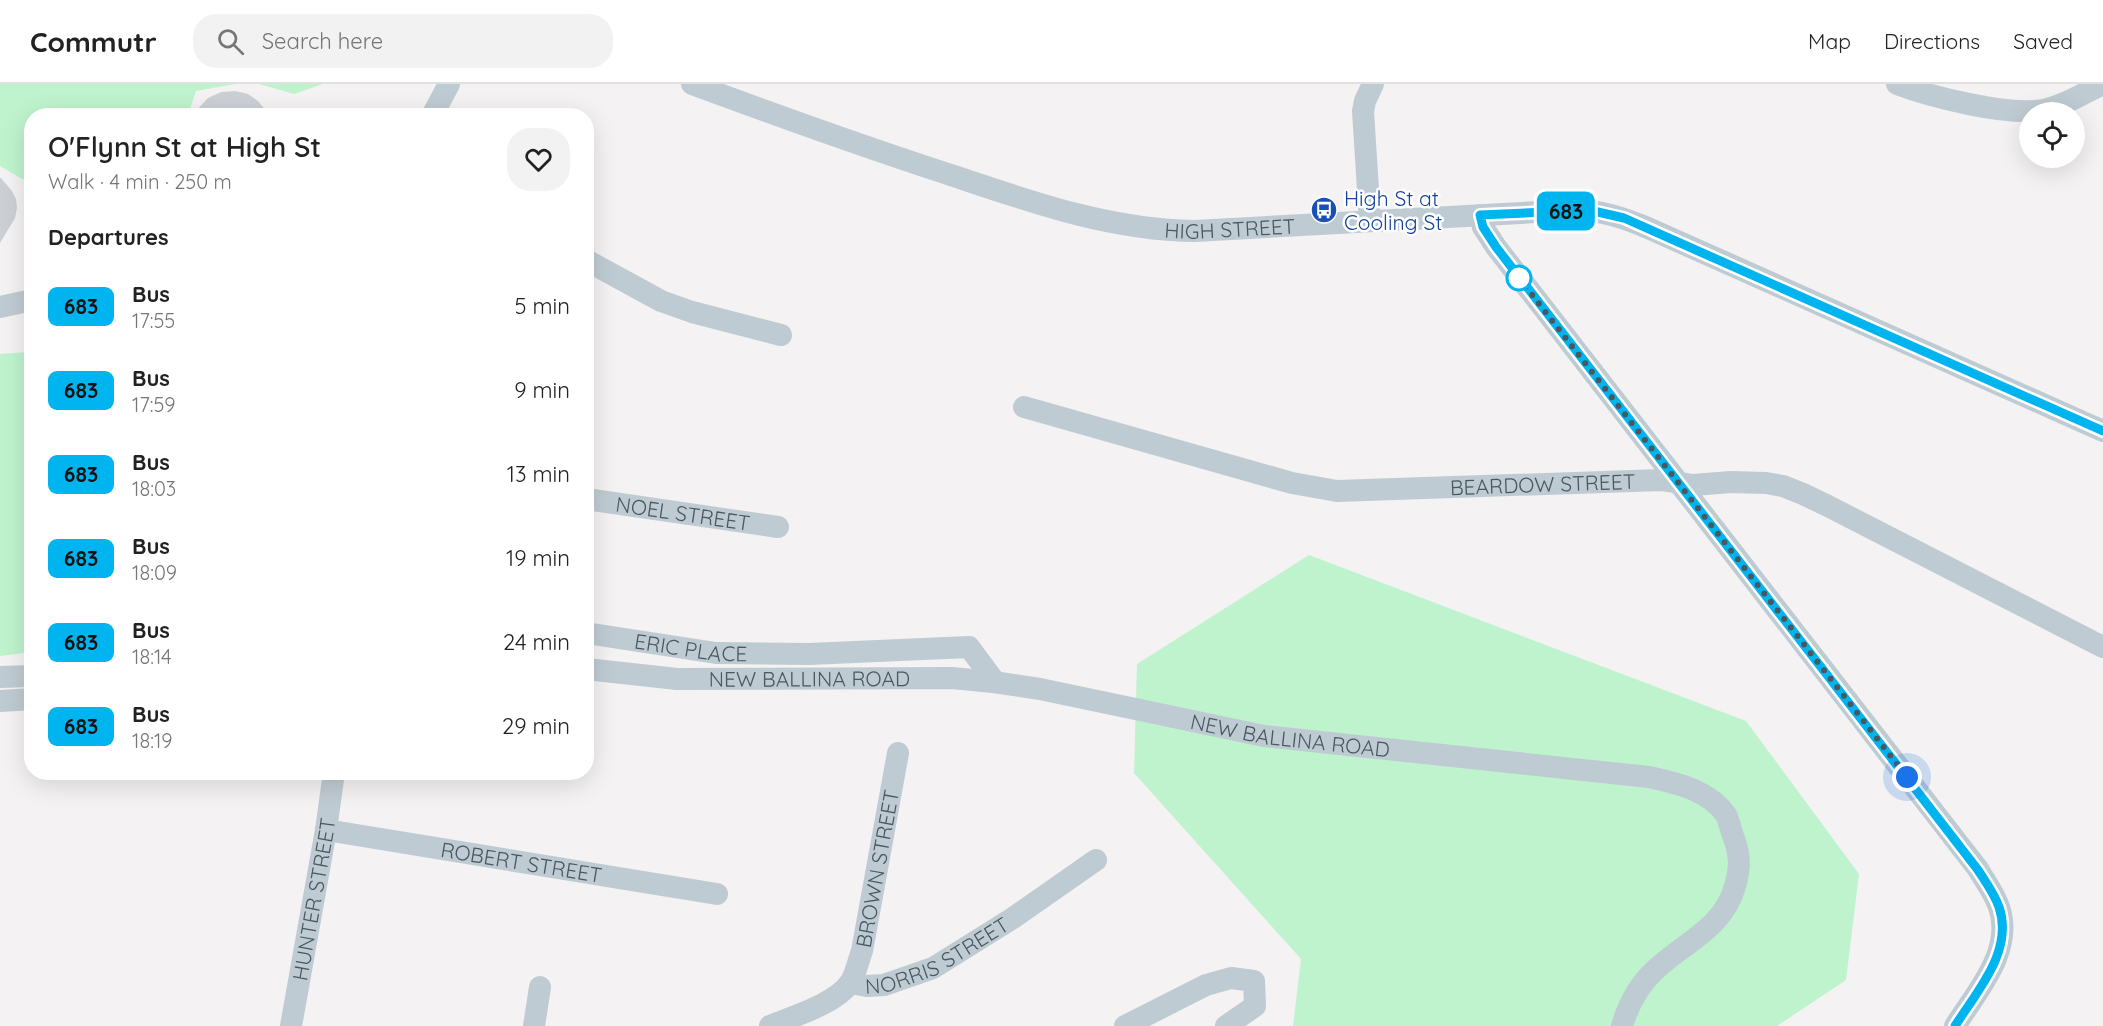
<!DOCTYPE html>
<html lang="en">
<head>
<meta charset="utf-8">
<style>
  :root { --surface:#fff; --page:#f2f2f2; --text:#222; --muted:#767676; --line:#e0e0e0 }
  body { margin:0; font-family:Quicksand,sans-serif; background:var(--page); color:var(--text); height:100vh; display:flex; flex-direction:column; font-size:22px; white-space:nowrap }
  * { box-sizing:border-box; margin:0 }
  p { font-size:20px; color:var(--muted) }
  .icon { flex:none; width:33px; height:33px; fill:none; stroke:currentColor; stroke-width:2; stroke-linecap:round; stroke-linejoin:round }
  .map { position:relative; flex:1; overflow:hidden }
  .sheet { position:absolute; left:24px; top:24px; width:570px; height:672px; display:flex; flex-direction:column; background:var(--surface); border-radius:24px; box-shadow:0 6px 24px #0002 }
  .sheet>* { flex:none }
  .badge { padding:0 12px; border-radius:9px; font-size:21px; line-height:39px }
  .tools { position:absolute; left:2019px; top:18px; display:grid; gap:12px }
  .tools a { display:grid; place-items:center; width:66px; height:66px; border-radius:50%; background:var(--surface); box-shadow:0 6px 24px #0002; font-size:30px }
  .you { position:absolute; width:30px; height:30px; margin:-15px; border:4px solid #fff; border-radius:50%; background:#1a73e8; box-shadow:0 0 0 9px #1a73e833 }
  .map>.badge { position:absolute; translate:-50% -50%; box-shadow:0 0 0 3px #fff }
  h2 { padding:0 24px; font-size:22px; line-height:54px }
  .round { display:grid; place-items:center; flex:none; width:63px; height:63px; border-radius:24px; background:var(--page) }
  .overview { display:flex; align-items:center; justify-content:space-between; height:102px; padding:0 24px }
  h1 { font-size:28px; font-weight:600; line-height:45px }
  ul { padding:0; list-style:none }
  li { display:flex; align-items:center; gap:18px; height:84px; padding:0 24px }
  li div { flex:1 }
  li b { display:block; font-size:22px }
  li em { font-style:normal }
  li .badge { min-width:66px; font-weight:700; text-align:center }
  header { display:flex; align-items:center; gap:36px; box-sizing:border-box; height:84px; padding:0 30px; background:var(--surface); border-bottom:2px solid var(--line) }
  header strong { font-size:28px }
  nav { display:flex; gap:33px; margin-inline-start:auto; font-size:21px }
  .search { width:420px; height:54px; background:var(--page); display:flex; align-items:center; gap:15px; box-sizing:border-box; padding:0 21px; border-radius:24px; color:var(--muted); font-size:22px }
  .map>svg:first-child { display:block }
  .green { fill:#bff3ce }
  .building { fill:#ccd0d4 }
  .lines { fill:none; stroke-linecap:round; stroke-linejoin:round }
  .minor { stroke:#bfcbd2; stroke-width:22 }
  .line-casing { stroke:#fff; stroke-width:14 }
  .line { stroke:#00b5ef; stroke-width:9 }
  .walk { stroke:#485861; stroke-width:6; stroke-dasharray:0 10.8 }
  .stop-dot { fill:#fff; stroke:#00b5ef; stroke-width:3 }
  .labels { text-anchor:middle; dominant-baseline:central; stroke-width:5; stroke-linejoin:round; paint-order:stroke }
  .transit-label { font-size:21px; fill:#164399; stroke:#fff; text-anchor:start }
  .street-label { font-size:21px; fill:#485861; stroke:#fff }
</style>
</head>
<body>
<header>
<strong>Commutr</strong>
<div class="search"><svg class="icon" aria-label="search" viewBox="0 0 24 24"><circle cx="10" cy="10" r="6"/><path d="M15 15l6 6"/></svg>Search here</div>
<nav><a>Map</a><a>Directions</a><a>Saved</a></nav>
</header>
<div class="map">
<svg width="2103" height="942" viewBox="0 0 2103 942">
  <rect width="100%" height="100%" fill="#f4f2f2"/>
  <g class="green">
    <polygon points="0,0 236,0 196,7 188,31 32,32 31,159 24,96 0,82"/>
    <polygon points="259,0 323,0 294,10"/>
    <polygon points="31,268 31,568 0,572 0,270"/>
    <polygon points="1309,471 1746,637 1859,790 1846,896 1777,942 1293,942 1301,875 1134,689 1137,580"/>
  </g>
  <g class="building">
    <polygon points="235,7 248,10 258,17 270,32 191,32 208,14 221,8"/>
    <polygon points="0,93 12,107 16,115 17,124 15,134 0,159"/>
  </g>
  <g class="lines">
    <g class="minor">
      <path id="s1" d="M692,0C781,33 870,65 960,94C1037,120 1113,146 1195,147L1575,126C1601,126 1624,134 1648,144L2103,347"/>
      <path d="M1897,0C1931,13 2007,32 2043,26C2064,22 2084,9 2103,0"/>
      <polyline points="432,32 449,0"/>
      <path d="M1480,131L1483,143L1496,163L1978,785C1985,797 1994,809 1999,823C2014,867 1977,907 1955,942"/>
      <polyline points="1370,137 1363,27 1365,17 1373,0"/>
      <polyline points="586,176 661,217 692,228 781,251"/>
      <polyline points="0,223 32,216"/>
      <path id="s2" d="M1024,323L1292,399L1337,407L1661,396L1693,401L1731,398L1766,399L1783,402L1803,410L1828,422L2103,563"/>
      <path id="s3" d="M586,415L778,443"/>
      <path id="s4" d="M586,549L716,569L809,570L969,563L995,598"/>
      <path id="s5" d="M586,585L677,595L952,594L993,598L1040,605L1264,652L1649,693C1676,699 1709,706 1726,731C1729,736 1730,743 1732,749C1740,769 1741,782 1735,802C1724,844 1683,859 1654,887C1639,901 1628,922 1622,942"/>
      <polyline points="0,593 32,592"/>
      <polyline points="0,617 32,615"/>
      <path id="s6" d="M326,746L717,810"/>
      <path id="s7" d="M850,899L867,902L884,901L933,884L1013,834L1096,776"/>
      <path id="s8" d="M291,942L326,746L334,688"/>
      <polyline points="534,942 540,903"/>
      <path id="s9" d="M770,942C794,932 835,920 850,899C856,890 858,877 862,867L898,669"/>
      <polyline points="1125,942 1206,901 1231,894 1254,897 1255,922 1226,942"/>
    </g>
  </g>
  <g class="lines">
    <defs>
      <path id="line" d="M1955,942C1977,907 2014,867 1999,823C1994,809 1985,797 1978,786L1496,163L1483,143L1480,131L1589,126L1624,134L2103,347"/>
    </defs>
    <use href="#line" class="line-casing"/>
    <use href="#line" class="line"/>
    <polyline class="walk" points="1519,194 1907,693"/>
  </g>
  <defs>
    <symbol id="bus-disc" viewBox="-11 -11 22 22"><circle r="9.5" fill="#1a4fb4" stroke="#fff"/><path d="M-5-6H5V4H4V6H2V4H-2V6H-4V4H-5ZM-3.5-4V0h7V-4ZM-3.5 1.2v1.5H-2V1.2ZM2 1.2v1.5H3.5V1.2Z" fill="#fff"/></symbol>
  </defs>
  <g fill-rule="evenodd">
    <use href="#bus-disc" x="1309" y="111" width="30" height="30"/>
  </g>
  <circle class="stop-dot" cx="1519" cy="194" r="12"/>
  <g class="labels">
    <g class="transit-label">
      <text x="1344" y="114">High St at<tspan x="1344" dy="24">Cooling St</tspan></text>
    </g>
    <g class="street-label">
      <text stroke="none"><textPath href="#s1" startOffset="561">HIGH STREET</textPath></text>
      <text stroke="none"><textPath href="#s2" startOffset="530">BEARDOW STREET</textPath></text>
      <text stroke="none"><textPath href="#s3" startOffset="98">NOEL STREET</textPath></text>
      <text stroke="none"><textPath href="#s4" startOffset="106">ERIC PLACE</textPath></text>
      <text stroke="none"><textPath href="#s5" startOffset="224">NEW BALLINA ROAD</textPath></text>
      <text stroke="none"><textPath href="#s5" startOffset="710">NEW BALLINA ROAD</textPath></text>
      <text stroke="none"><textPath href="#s6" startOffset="198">ROBERT STREET</textPath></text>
      <text stroke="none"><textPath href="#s9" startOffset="210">BROWN STREET</textPath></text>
      <text stroke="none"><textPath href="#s8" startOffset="129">HUNTER STREET</textPath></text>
      <text stroke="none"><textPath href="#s7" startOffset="94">NORRIS STREET</textPath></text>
    </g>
  </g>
</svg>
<div class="tools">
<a><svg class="icon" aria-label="locate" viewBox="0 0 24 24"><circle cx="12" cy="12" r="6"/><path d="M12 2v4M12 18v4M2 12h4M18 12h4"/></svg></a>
</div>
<div class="you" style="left:1907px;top:693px"></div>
<b class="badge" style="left:1566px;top:127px;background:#00b5ef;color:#111">683</b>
<section class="sheet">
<div class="overview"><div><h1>O'Flynn St at High St</h1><p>Walk · 4 min · 250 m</p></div><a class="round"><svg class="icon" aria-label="heart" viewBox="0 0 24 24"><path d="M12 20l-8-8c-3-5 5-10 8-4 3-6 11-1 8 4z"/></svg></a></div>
<h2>Departures</h2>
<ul>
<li><span class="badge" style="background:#00b5ef;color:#111">683</span><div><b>Bus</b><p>17:55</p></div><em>5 min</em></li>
<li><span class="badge" style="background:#00b5ef;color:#111">683</span><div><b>Bus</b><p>17:59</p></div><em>9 min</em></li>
<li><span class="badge" style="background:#00b5ef;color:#111">683</span><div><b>Bus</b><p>18:03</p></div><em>13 min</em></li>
<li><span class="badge" style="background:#00b5ef;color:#111">683</span><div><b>Bus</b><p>18:09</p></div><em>19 min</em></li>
<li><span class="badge" style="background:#00b5ef;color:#111">683</span><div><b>Bus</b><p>18:14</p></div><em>24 min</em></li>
<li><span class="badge" style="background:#00b5ef;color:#111">683</span><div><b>Bus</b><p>18:19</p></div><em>29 min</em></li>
</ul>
</section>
</div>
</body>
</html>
